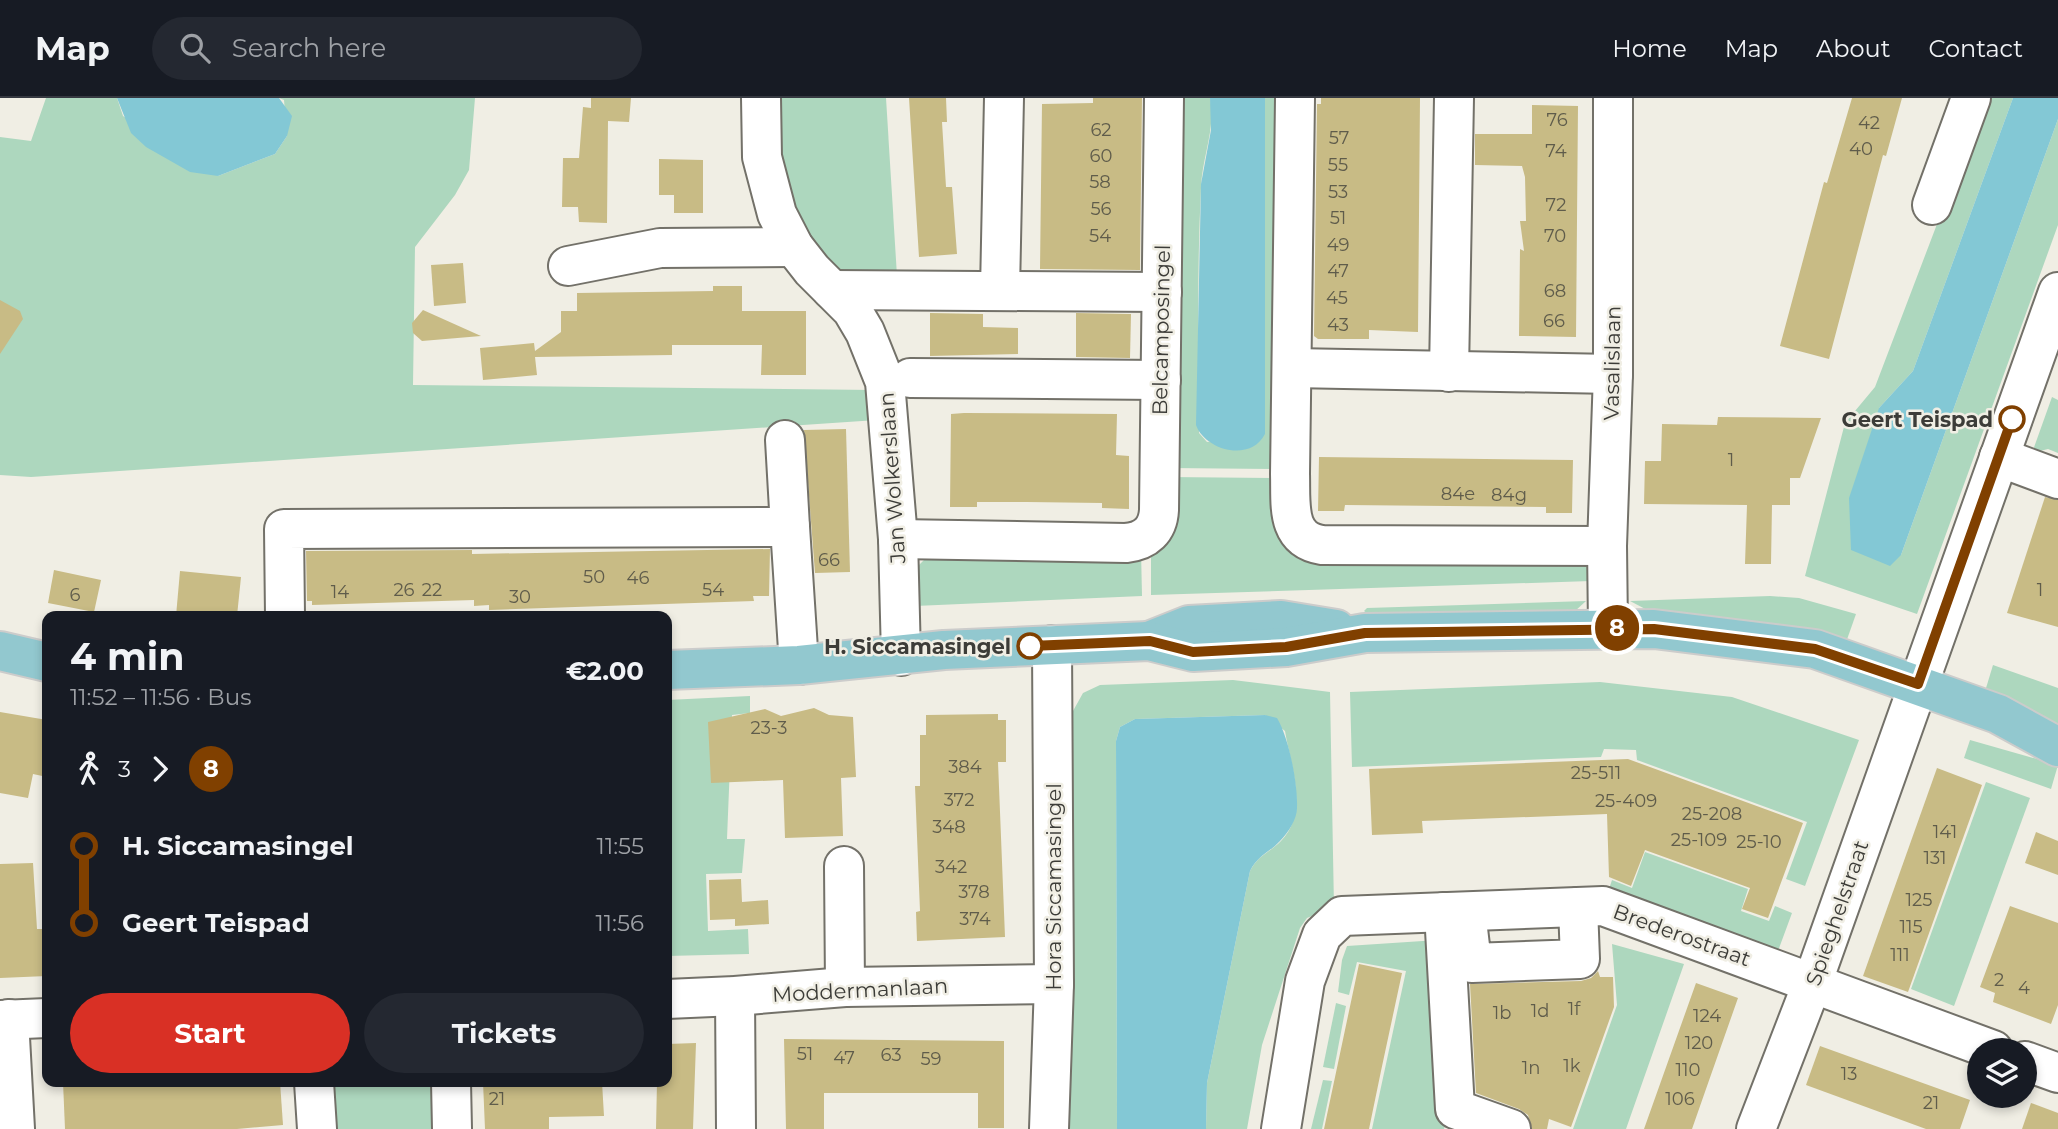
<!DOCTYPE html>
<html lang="en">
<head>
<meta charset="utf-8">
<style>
  :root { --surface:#171b24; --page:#242831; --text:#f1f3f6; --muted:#9ea1a6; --line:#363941; --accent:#d93025 }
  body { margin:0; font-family:Montserrat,sans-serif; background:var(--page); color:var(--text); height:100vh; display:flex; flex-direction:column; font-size:26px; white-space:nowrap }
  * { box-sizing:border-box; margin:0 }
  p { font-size:23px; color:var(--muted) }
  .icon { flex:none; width:38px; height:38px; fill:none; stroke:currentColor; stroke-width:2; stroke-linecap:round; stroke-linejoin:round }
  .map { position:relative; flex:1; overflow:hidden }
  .drawer { position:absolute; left:42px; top:513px; width:630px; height:476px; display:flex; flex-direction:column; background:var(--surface); border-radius:14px; box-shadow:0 4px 10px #0003 }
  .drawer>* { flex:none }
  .badge { padding:0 14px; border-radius:23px; font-size:24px; line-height:46px }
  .buttons { position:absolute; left:1967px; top:940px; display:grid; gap:14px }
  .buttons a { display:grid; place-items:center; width:70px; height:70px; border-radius:50%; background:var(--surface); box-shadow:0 4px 10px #0003; font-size:35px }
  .map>.badge { position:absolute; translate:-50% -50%; box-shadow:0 0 0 4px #fff }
  .legs { display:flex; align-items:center; gap:10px; height:77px; padding:0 28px; font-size:23px }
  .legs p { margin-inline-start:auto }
  .overview { display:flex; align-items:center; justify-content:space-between; height:119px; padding:0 28px }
  h1 { font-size:38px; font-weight:700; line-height:52px }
  .action { display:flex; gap:14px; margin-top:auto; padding:14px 28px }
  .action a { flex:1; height:80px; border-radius:42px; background:var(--accent); color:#fff; font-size:28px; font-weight:700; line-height:80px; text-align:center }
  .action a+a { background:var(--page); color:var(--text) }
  ul { padding:0 28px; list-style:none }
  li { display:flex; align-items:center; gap:24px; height:77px; font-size:26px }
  li i { display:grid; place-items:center; width:10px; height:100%; margin:0 9px; background:currentColor }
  li i::after { content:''; width:18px; height:18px; margin:-9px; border:5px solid; border-radius:50%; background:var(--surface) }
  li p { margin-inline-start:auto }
  li:first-child i { background:linear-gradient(#0000 50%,currentColor 0) }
  li:last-child i { background:linear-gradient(currentColor 50%,#0000 0) }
  header { display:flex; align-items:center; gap:42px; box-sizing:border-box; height:98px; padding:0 35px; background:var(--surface); border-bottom:2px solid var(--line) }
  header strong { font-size:33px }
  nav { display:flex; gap:38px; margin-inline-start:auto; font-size:24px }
  .search { width:490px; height:63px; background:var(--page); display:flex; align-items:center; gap:18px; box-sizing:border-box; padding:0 24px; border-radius:38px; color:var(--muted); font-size:26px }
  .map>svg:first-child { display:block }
  .green { fill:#add7be }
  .water { fill:#83c8d5 }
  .building { fill:#c8bb85 }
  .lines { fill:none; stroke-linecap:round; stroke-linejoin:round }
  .minor-casing { stroke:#737169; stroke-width:42 }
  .major-casing { stroke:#cccccb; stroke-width:42 }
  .minor { stroke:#fff; stroke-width:38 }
  .major { stroke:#92c8cf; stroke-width:38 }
  .line-1-casing { stroke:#fff; stroke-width:16 }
  .line-1 { stroke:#804000; stroke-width:10 }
  .stop-1-dot { fill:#fff; stroke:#804000; stroke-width:3.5 }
  .labels { text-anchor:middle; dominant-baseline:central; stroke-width:5; stroke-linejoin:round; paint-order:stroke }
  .number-label { font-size:18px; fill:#5f5c4b }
  .street-label { font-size:21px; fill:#3c3c38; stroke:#f0eee4 }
  .stop-label { font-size:21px; font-weight:bold; fill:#3c3c38; stroke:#f0eee4; text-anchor:end }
</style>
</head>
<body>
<header>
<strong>Map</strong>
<div class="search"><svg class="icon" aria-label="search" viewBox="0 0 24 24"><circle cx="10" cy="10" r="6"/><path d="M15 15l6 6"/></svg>Search here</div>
<nav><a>Home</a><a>Map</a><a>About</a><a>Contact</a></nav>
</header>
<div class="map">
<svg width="2058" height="1031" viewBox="0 0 2058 1031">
  <rect width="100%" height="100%" fill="#f0eee4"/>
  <g class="green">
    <polygon points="46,0 117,0 123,18 218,78 275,56 287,38 284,2 279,0 475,0 469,72 455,97 415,149 413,287 874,292 877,322 31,379 0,377 0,39 31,43"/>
    <polygon points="770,0 886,0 897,178 858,180 825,169 788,104"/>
    <path d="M1174,0H1210C1216,31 1202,59 1201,90C1197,172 1198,253 1199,335L1207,344L1265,336V0H1287L1284,371L1169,370Z"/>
    <polygon points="1985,0 2013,0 1913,273 1879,310 1901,457 2058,21 2058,127 1917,516 1805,478 1845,325 1875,289"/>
    <polygon points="2052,299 2058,302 2058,355 2048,351 2032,355"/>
    <polygon points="1168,379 1283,380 1284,436 1591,460 1591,483 1151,497 1151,447"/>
    <polygon points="1141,452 1142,498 915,508 914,472 927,459"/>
    <polygon points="1770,498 1799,500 1856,516 1844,550 1651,514 1630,503"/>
    <polygon points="1586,503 1574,514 1368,516 1364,513 1367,510"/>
    <polygon points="1993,567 2058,590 2058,632 1983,600"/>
    <path d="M1233,582L1330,594L1334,809L1307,820L1300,830L1262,947L1247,1031H1206L1207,985L1250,773C1258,757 1269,755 1281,743C1309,714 1291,669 1285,633L1265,617L1135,621L1120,629L1116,643L1117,1031H1067L1073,613L1083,595L1100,587Z"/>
    <polygon points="1600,584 1732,599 1859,642 1805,788 1786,781 1807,724 1637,662 1636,652 1604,651 1601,659 1352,669 1350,594"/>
    <polygon points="750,598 750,615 732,617 727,741 745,741 742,775 706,776 708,833 748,831 749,856 667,858 667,602"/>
    <polygon points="1970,642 2058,667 2051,691 1964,660"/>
    <polygon points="1986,684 2030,700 1954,908 1911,891"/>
    <polygon points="1645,754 1748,791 1741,813 1769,823 1775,808 1792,815 1778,853 1609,791 1612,782 1632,790"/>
    <polygon points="1438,842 1447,1021 1444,1031 1372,1031 1406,873 1357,864 1349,897 1338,894 1342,862 1347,848"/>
    <polygon points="1612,846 1684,866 1626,1031 1573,1031 1617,907"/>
    <polygon points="1336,905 1346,908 1334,971 1323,969"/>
    <polygon points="1323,982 1332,983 1322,1031 1311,1031"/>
    <polygon points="330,984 438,984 438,1031 332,1031"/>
  </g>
  <g class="water">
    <polygon points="117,0 279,0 292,18 287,38 275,56 218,78 190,74 146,49 131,35"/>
    <path d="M1210,0H1265V336C1250,365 1205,352 1196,327L1201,86L1211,32Z"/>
    <polygon points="2013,0 2058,0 2058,21 1901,457 1890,468 1851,452 1849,400 1879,310 1913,273"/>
    <path d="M1265,617L1277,620C1289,640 1298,686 1297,710C1297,721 1288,735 1280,743C1269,755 1258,757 1250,773L1207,985L1206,1031H1117L1116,643L1120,629L1135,621Z"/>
  </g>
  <g class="building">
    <polygon points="591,0 631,0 629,24 608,23 607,125 579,124 578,109 562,109 563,60 579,60 583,9 591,10"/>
    <polygon points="909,0 946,0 947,24 942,24 946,89 952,89 957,156 919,159"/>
    <polygon points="1093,0 1142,0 1140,172 1040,171 1042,6 1093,5"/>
    <polygon points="1321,0 1420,0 1418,234 1369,232 1369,241 1318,241 1314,238 1317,6 1321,6"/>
    <polygon points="1852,0 1902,0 1886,58 1883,57 1829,261 1780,248 1824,84 1827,85"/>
    <polygon points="1532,7 1578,8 1576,239 1519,238 1520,151 1524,153 1520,123 1526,123 1525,79 1522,68 1475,67 1475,36 1532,36"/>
    <polygon points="659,61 703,62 703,115 674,115 674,97 659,97"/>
    <polygon points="463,165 466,205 434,208 431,167"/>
    <polygon points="713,188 742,188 742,213 806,213 806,277 761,277 762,247 672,247 672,257 535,259 537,277 483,282 480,250 534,245 535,253 561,234 561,213 577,213 577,195 713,193"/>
    <polygon points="0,202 20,213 23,221 0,256"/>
    <polygon points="423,212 481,238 422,243 413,235 412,225"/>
    <polygon points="930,215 983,216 983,229 1018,230 1018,256 930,258"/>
    <polygon points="1076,215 1131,216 1130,260 1076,259"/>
    <polygon points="964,315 1117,316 1116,357 1129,358 1129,411 1102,410 1102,405 1027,404 977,404 977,409 950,409 951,316"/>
    <polygon points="1718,319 1821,320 1800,380 1790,380 1790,407 1772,407 1771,466 1745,466 1747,407 1644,406 1645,363 1661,363 1662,326 1717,327"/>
    <polygon points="846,331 850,474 815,475 804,332"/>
    <polygon points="1319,359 1573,362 1572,415 1546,415 1546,409 1345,407 1344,413 1318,413"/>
    <polygon points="2045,399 2058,402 2058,529 2007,515"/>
    <polygon points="770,451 769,498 753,498 754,503 489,512 489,507 474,508 474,502 312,507 312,503 307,503 306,453 472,452 472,456"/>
    <polygon points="54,472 101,482 94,514 48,505"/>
    <polygon points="180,473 241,479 237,518 176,518"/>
    <polygon points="814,610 829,617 853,619 856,679 841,680 843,738 785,740 783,682 711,685 708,624 765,611 781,618"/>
    <polygon points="0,614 47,622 47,679 33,676 28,700 0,695"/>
    <polygon points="998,616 998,622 1006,622 1006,664 998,664 1005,839 917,843 916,814 920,813 915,688 920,688 920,637 926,637 926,617"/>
    <polygon points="1628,661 1803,725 1768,820 1742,811 1750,790 1645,752 1631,788 1609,779 1607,716 1422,723 1423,735 1372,737 1369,671"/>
    <polygon points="1937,670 1982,687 1908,894 1863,878"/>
    <polygon points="2036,734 2058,743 2058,777 2025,765"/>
    <polygon points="33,765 37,831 47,831 47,878 0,880 0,766"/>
    <polygon points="741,781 742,804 768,802 769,826 735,828 735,821 710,822 709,782"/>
    <polygon points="2010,808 2058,825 2058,907 2051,926 1993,904 1995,895 1980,889"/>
    <polygon points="1359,866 1402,875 1381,973 1369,1031 1324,1031"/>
    <polygon points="1598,873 1600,879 1613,879 1614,909 1571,1029 1549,1021 1547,1031 1532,1031 1528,1017 1519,1011 1476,995 1470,886 1581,883 1591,880"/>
    <polygon points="1696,885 1738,900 1706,991 1692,1031 1644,1031"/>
    <polygon points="784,941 1004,943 1004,1030 978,1030 978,995 824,995 824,1031 786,1031"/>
    <polygon points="696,945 693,1031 656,1031 657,984 667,984 667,946"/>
    <polygon points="1820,948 1970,1002 1960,1031 1926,1031 1806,987"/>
    <polygon points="63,984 280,984 283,1027 237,1031 65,1031"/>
    <polygon points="483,984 602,984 604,1018 549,1019 549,1031 485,1031"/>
    <polygon points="2031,1005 2058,1015 2058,1031 2022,1031"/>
  </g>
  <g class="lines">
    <defs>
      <g id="minor">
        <polyline points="761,0 762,59 777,116 794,149 812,172 852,212 865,234 885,284 898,441 901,558"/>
        <path d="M1295,0L1290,376C1291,406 1285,441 1322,447L1607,448"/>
        <polyline points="1932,107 1971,0"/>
        <polyline points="568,168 660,150 794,149"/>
        <polyline points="832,192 1162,194"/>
        <polyline points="1000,192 1004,0"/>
        <polyline points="1292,270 1613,276"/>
        <polyline points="1449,274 1454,0"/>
        <polyline points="910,280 1161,282"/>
        <polyline points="785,342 790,429"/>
        <polyline points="1999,359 2058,381"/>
        <path d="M898,441L1126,445C1146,443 1158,432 1159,412L1164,0"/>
        <polyline points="285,518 284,431 790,429 799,567"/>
        <polyline points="1608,530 1607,448 1613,276 1613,0"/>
        <polyline points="844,768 845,889"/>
        <polyline points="1444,814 1455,1011 1511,1031"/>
        <polyline points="1466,814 1472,865 1580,861 1578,809"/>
        <polyline points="735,898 736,1031"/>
        <polyline points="667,901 735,898 845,889 1054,886"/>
        <polyline points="9,921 15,1031"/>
        <polyline points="0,922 47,920"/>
        <polyline points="2025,963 2058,975"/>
        <polyline points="314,984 317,1031"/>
        <polyline points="451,984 452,1031"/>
        <polyline points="1049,1031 1054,886 1052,547"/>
        <polyline points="1281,1031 1305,883 1322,837 1342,818 1603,808 1993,952"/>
        <polyline points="1756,1031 1812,886 2058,194"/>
      </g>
      <g id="major">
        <polyline points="1149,543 1189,527 1281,522 1336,531"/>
        <polyline points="0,553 47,564"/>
        <polyline points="667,572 799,567 944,552 1149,543 1193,554 1286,549 1365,535 1654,531 1815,551 1998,616 2058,649"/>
      </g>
    </defs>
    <use href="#minor" class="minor-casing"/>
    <use href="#major" class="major-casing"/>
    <use href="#minor" class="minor"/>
    <use href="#major" class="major"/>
  </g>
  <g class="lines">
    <defs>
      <polyline id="line-1" points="1030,548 1150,543 1193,554 1286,549 1365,535 1654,531 1815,551 1918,586 2012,321"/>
    </defs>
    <use href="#line-1" class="line-1-casing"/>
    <use href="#line-1" class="line-1"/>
  </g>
  <g class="stop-1-dot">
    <circle cx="2012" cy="321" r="12"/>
    <circle cx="1030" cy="548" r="12"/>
  </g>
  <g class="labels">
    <g class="number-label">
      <text x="1557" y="22">76</text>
      <text x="1869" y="25">42</text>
      <text x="1101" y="32">62</text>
      <text x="1339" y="40">57</text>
      <text x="1861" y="51">40</text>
      <text x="1556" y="53">74</text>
      <text x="1101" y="58">60</text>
      <text x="1338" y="67">55</text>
      <text x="1100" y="84">58</text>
      <text x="1338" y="94">53</text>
      <text x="1556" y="107">72</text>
      <text x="1101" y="111">56</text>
      <text x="1338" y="120">51</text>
      <text x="1100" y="138">54</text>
      <text x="1555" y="138">70</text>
      <text x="1338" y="147">49</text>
      <text x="1338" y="173">47</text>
      <text x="1555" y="193">68</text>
      <text x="1337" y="200">45</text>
      <text x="1554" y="223">66</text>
      <text x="1338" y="227">43</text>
      <text x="1731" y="362">1</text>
      <text x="1458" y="396">84e</text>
      <text x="1509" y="397">84g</text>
      <text x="829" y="462">66</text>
      <text x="594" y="479">50</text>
      <text x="638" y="480">46</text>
      <text x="404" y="492">26</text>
      <text x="432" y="492">22</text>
      <text x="713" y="492">54</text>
      <text x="2040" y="492">1</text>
      <text x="340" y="494">14</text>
      <text x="75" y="497">6</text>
      <text x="520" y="499">30</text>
      <text x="769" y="630">23-3</text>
      <text x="965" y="669">384</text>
      <text x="1596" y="675">25-511</text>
      <text x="959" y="702">372</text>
      <text x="1626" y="703">25-409</text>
      <text x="1712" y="716">25-208</text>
      <text x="949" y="729">348</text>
      <text x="1945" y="734">141</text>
      <text x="1699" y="742">25-109</text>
      <text x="1759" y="744">25-10</text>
      <text x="1935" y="760">131</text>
      <text x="951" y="769">342</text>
      <text x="974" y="794">378</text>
      <text x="1919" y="802">125</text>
      <text x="975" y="821">374</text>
      <text x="1911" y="829">115</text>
      <text x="1900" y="857">111</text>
      <text x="1999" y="882">2</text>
      <text x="2024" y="890">4</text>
      <text x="1574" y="911">1f</text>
      <text x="1540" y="913">1d</text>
      <text x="1502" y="915">1b</text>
      <text x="1707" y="918">124</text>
      <text x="1699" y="945">120</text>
      <text x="805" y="956">51</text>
      <text x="891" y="957">63</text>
      <text x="844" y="960">47</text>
      <text x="931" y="961">59</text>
      <text x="1572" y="968">1k</text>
      <text x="1531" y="970">1n</text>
      <text x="1688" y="972">110</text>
      <text x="1849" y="976">13</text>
      <text x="497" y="1001">21</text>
      <text x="1680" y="1001">106</text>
      <text x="1931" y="1005">21</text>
    </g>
    <g class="street-label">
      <text transform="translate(1161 232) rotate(-89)">Belcamposingel</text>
      <text transform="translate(1612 265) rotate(-89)">Vasalislaan</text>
      <text transform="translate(892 380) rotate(-94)">Jan Wolkerslaan</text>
      <text transform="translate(1053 789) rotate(-90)">Hora Siccamasingel</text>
      <text transform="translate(1837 815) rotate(-71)">Spieghelstraat</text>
      <text transform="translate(1682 837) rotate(20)">Brederostraat</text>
      <text transform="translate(860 892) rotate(-3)">Moddermanlaan</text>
    </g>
    <g class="stop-label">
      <text x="1993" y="321">Geert Teispad</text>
      <text x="1011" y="548">H. Siccamasingel</text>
    </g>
  </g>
</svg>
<div class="buttons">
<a><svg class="icon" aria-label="layers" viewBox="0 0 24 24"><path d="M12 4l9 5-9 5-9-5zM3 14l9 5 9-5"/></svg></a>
</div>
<b class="badge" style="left:1617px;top:530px;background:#804000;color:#fff">8</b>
<section class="drawer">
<div class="overview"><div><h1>4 min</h1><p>11:52 – 11:56 · Bus</p></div><b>€2.00</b></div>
<div class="legs"><svg class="icon" aria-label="walk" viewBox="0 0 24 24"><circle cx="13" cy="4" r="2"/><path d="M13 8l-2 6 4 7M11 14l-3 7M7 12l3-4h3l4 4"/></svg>3<svg class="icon" aria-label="forward" viewBox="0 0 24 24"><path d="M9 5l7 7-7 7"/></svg><b class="badge" style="background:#804000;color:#fff">8</b></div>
<ul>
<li><i style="color:#804000"></i><b>H. Siccamasingel</b><p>11:55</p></li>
<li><i style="color:#804000"></i><b>Geert Teispad</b><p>11:56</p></li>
</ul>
<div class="action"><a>Start</a><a>Tickets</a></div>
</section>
</div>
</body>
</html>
